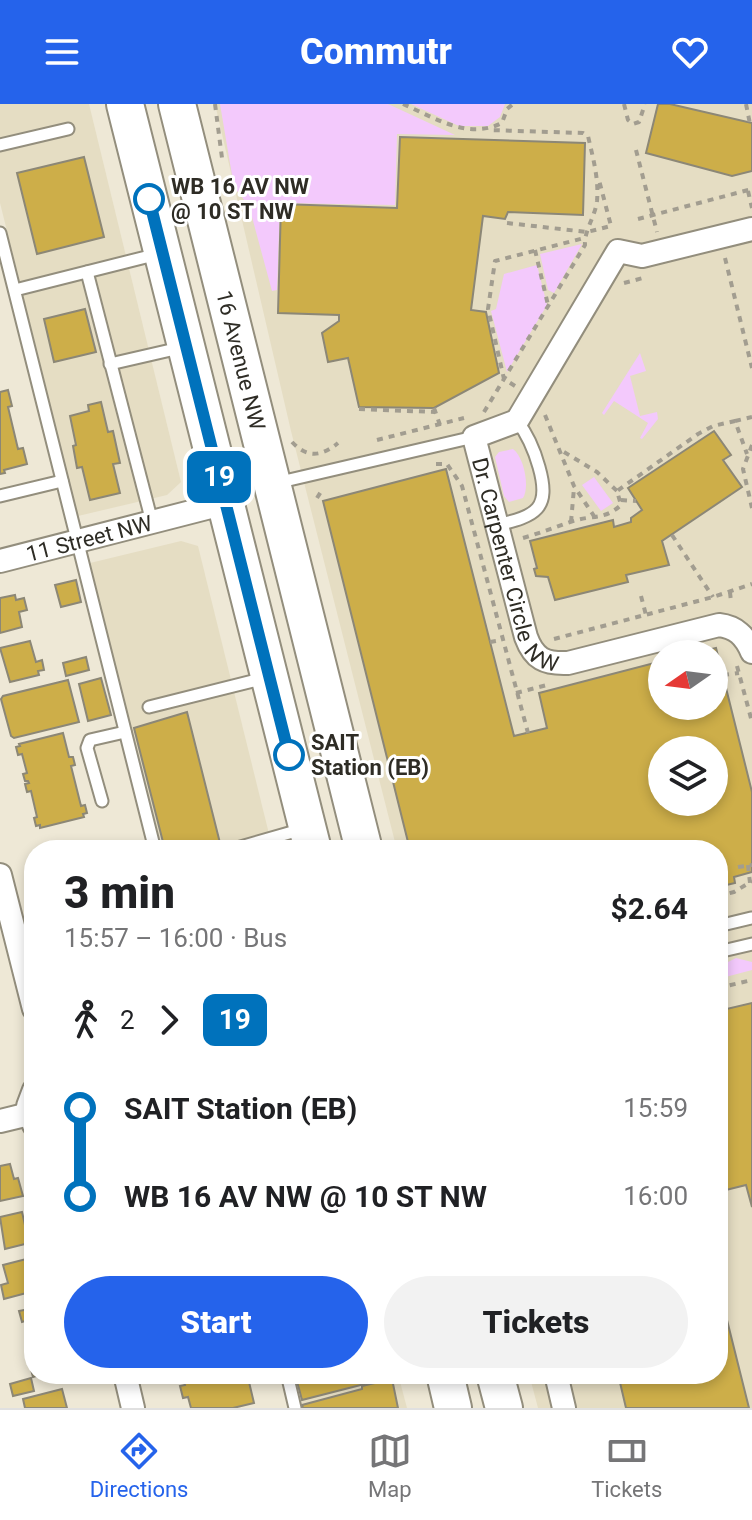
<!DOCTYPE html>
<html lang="en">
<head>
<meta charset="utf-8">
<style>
  :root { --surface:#fff; --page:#f2f2f2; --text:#202124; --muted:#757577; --line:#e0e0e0; --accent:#2563eb }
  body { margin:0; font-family:Roboto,sans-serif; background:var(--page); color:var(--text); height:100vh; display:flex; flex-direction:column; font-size:30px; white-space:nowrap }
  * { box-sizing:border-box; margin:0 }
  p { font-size:26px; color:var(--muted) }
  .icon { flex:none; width:44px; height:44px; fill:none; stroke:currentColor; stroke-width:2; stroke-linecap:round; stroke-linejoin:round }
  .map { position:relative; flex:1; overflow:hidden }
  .details { position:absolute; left:24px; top:736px; width:704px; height:544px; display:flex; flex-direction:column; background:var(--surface); border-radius:32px; box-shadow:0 4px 12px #0003 }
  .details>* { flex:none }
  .badge { padding:0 16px; border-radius:12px; font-size:28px; line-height:52px }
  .needle { width:52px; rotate:256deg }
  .fabs { position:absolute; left:648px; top:536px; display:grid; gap:16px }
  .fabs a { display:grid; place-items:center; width:80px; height:80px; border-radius:50%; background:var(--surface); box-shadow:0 4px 12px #0003; font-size:40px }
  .map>.badge { position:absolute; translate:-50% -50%; box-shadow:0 0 0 4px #fff }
  .legs { display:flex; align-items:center; gap:12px; height:88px; padding:0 40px; font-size:26px }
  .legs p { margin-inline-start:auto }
  .summary { display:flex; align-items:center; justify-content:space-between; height:136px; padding:0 40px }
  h1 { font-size:44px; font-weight:800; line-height:60px }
  .primary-button { display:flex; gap:16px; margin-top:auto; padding:16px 40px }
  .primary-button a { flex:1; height:92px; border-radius:48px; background:var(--accent); color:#fff; font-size:32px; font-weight:800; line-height:92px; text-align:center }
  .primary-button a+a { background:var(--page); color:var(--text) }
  ul { padding:0 40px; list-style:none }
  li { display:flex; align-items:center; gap:28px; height:88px; font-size:30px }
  li i { display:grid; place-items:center; width:12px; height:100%; margin:0 10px; background:currentColor }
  li i::after { content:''; width:20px; height:20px; margin:-10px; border:6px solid; border-radius:50%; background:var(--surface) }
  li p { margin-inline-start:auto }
  li:first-child i { background:linear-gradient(#0000 50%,currentColor 0) }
  li:last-child i { background:linear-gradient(currentColor 50%,#0000 0) }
  header { display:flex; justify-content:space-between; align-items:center; height:104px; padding:0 40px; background:var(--accent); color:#fff; font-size:36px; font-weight:800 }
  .menu { display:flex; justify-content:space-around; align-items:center; height:112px; border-top:2px solid var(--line); background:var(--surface); font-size:22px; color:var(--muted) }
  .menu a { display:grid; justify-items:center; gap:4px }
  .menu .current { color:var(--accent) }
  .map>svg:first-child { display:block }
  .built { fill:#e5ddc3; fill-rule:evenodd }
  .green { fill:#f3c9fc }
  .building { fill:#cdae49; stroke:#8c8776; stroke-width:2; fill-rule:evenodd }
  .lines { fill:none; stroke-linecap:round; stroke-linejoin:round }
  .service-casing { stroke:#938e7d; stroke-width:15 }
  .minor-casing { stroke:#938e7d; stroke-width:26 }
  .trunk-casing { stroke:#938e7d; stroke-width:40 }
  .path { stroke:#a29d90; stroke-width:4; stroke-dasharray:6 6; stroke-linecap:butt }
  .service { stroke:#fff; stroke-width:11 }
  .minor { stroke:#fff; stroke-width:22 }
  .trunk { stroke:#fff; stroke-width:36 }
  .line-1-casing { stroke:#fff; stroke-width:18 }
  .line-1 { stroke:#0072bc; stroke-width:12 }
  .stop-1-dot { fill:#fff; stroke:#0072bc; stroke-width:4 }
  .labels { text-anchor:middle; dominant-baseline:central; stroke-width:6; stroke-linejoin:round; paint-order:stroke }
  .stop-label { font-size:22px; font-weight:bold; fill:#2e2c25; stroke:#fff; text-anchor:start }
  .street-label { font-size:22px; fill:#2e2c25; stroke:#fff }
</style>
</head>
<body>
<header><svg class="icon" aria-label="menu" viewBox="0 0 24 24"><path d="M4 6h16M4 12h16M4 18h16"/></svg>Commutr<svg class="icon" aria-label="heart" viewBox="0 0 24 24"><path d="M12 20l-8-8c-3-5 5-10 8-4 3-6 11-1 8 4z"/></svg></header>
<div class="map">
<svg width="752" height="1304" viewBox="0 0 752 1304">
  <rect width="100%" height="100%" fill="#eee8d6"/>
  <g class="built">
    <polygon points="0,0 89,0 181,378 167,391 78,412 0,99"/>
    <path d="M215,0H752V1304H538L529,1270H718V746H397L291,327ZM662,550H714V602H662ZM662,646H714V698H662Z"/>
    <polygon points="181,437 198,442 273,746 162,746 90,459"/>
    <polygon points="293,1270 398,1270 407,1304 301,1304"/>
  </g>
  <g class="green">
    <polygon points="220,0 388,0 455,31 397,30 395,101 280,99 277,186 272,187 249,102 234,83"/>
    <polygon points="411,0 505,0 500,13 488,22 459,22"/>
    <polygon points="582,140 554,189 548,186 540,150"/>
    <polygon points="537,161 547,201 507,268 491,207 496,205 504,170"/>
    <polygon points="640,249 646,267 630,272 640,312 657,308 658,315 642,335 640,334 648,319 614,297 604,311 602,309"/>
    <path d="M513,345C524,353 530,383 523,394L509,398L504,392L495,353L499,348Z"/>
    <polygon points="594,373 613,399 601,407 582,381"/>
    <polygon points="736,854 752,858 752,866 718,875 718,863"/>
  </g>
  <g class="building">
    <polygon points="658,0 670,0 752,19 752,67 732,72 646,49"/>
    <polygon points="400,33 585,39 583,111 508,108 505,115 483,112 471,206 486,208 499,269 434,304 359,303 348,254 328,258 322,229 339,217 339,211 278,209 281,100 397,104"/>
    <polygon points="84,53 104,133 37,150 17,69"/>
    <polygon points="85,205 96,248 54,258 44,215"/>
    <polygon points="8,286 12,302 8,303 18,345 23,344 27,360 4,366 5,369 0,370 0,288"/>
    <polygon points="101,298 108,328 113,327 120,359 113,360 120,389 90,396 82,363 77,364 73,342 76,341 70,312 89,307 88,301"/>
    <polygon points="714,327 731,351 723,356 742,383 662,437 669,461 626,471 628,478 555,496 548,473 536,472 534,465 537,464 530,437 613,416 614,423 631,418 631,414 642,406 628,384"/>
    <path d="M446,365L514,632L547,624L539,589L662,557V602H714V550H691L716,544L752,688V768L734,773L735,779L718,783V746H410L323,397ZM662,646H714V698H662Z"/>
    <polygon points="76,476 81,498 61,503 55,481"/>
    <polygon points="15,491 16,496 24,494 27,506 19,508 22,523 0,529 0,494"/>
    <polygon points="30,537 36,558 42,556 44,566 38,567 39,571 10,578 0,544"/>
    <polygon points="86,553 89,566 66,572 63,559"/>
    <polygon points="101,574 111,611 88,617 79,580"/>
    <polygon points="68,576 79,618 14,634 11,632 1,595 3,592"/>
    <polygon points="187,608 221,743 207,746 165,746 134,624"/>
    <polygon points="63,629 69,653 73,653 75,661 71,662 81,702 85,701 87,709 83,710 84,713 40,724 40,721 36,722 34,714 37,713 31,687 27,688 25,680 29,679 28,677 25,677 23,670 27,669 22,650 18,651 16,643 20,642 19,640"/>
    <polygon points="752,899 752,1103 746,1081 718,1088 718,907"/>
    <polygon points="10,1060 14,1075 18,1074 23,1092 0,1097 0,1062"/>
    <polygon points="22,1108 25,1121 29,1120 33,1138 5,1145 0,1113"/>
    <polygon points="34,1153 34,1187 4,1195 1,1181 8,1179 3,1161"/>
    <polygon points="718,1180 749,1304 626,1304 618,1270 718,1270"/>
    <polygon points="34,1204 34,1236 33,1237 28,1216 22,1218 19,1207"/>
    <polygon points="34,1244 34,1270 43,1270 33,1273 26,1246"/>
    <polygon points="182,1270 252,1270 254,1277 249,1278 254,1299 233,1304 191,1304 188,1293 183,1294 180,1282 185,1281"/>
    <polygon points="295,1270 391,1270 392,1273 302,1296"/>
    <polygon points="31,1274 34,1287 13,1292 10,1280"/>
    <polygon points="392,1275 398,1304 303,1304 302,1301 362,1285 362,1282"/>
    <polygon points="62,1285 67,1304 25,1304 23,1295"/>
  </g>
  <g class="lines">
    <defs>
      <g id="service">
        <polyline points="0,41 68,25"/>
        <polyline points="0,129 155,746"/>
        <polyline points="87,168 152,418"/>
        <polyline points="15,186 158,150"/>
        <polyline points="110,260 184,243"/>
        <polyline points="276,379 474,333"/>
        <polyline points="0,392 62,377"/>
        <path d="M497,421C536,412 551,405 539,363C534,345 528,331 517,317"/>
        <polyline points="149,603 265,574"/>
        <polyline points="102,697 87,644 90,636 125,628"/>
        <polyline points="230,746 303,725"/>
        <polyline points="718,822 751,814"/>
        <polyline points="718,848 752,840"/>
        <polyline points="287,1270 295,1304"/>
      </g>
      <g id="minor">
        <path id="s1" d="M752,125L642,152L618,147L517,317L474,333L526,533C534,555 545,560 568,559L719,521C736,523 745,532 752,548"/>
        <path id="s2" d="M0,457L226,399"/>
        <polyline points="0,771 34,905"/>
        <polyline points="34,986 28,1002 34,1021"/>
        <polyline points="0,1017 29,1010"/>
        <polyline points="125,1270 133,1304"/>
        <polyline points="556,1270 564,1304"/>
      </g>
      <g id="trunk">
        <polyline points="125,0 313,746"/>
        <path id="s3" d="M177,0L364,746"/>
        <polyline points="445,1270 453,1304"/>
        <polyline points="495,1270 504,1304"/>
      </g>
    </defs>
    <use href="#service" class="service-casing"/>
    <use href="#minor" class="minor-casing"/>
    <use href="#trunk" class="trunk-casing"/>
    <g class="path">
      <polyline points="215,0 222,54"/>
      <path d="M403,0C435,14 468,36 502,19L507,5L513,0"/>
      <polyline points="624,0 628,16 633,20 639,18 645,0"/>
      <polyline points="746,0 750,20"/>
      <polyline points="636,46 657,128"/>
      <polyline points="748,87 752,104"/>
      <polyline points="638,115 752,85"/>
      <polyline points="507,119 587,128 611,122 599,76"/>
      <polyline points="535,146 548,201"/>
      <polyline points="725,154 752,264"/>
      <polyline points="624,179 643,174"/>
      <polyline points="515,282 504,275 488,205 495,157 584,134"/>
      <polyline points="434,304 440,321"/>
      <polyline points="359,305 435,308"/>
      <path d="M484,308L585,141C584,127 595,113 597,97C599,75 593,54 588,32L583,29L488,26"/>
      <polyline points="545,311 574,382 594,412"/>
      <polyline points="735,317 752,313"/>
      <polyline points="377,336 464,314"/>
      <path d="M292,338C307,354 321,353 338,339"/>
      <polyline points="752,341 743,365 752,404"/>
      <polyline points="564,348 597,368 617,387"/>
      <polyline points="436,360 447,360 462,382 528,629"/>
      <polyline points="317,394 322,386"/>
      <polyline points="621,396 636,397"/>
      <polyline points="571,418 574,384"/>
      <polyline points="672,431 713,493"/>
      <path d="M523,434C540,429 556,423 573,417C592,411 605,416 621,401L617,387L698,330L713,322L735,317L747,350"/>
      <polyline points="730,488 731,498"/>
      <polyline points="641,492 646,511"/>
      <polyline points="554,535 713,493 752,480"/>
      <polyline points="490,538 501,536"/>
      <polyline points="737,562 752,618"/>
      <polyline points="723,571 739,569"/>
      <polyline points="516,589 547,581"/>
      <polyline points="748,761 750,779"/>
      <polyline points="738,763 752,761"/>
      <polyline points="718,792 734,788 752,777"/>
      <polyline points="718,884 752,876"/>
    </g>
    <use href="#service" class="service"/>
    <use href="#minor" class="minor"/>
    <use href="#trunk" class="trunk"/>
  </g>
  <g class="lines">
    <defs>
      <polyline id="line-1" points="149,95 289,651"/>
    </defs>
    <use href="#line-1" class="line-1-casing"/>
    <use href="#line-1" class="line-1"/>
  </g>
  <g class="stop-1-dot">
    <circle cx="149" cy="95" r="14"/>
    <circle cx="289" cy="651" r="14"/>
  </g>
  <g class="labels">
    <g class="stop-label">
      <text x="171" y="82">WB 16 AV NW<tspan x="171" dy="25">@ 10 ST NW</tspan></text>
      <text x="311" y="638">SAIT<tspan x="311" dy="25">Station (EB)</tspan></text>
    </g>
    <g class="street-label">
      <text stroke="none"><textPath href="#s3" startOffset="264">16 Avenue NW</textPath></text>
      <text stroke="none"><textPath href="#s2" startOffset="92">11 Street NW</textPath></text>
      <text stroke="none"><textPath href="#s1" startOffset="518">Dr. Carpenter Circle NW</textPath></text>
    </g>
  </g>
</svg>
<div class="fabs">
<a><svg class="needle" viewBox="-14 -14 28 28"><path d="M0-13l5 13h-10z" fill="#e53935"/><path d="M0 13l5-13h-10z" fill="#757577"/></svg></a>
<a><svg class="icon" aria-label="layers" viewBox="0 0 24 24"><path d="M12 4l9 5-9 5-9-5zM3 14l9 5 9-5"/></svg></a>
</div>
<b class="badge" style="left:219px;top:373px;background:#0072bc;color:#fff">19</b>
<section class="details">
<div class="summary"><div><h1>3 min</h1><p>15:57 – 16:00 · Bus</p></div><b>$2.64</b></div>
<div class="legs"><svg class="icon" aria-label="walk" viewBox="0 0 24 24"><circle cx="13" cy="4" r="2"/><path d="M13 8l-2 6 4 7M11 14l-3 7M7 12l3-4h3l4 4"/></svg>2<svg class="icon" aria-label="forward" viewBox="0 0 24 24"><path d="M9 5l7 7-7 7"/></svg><b class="badge" style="background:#0072bc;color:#fff">19</b></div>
<ul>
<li><i style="color:#0072bc"></i><b>SAIT Station (EB)</b><p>15:59</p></li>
<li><i style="color:#0072bc"></i><b>WB 16 AV NW @ 10 ST NW</b><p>16:00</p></li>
</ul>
<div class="primary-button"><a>Start</a><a>Tickets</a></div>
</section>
</div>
<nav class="menu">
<a class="current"><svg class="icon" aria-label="directions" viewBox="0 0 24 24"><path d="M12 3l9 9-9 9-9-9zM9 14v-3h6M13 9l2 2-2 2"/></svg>Directions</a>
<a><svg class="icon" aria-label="map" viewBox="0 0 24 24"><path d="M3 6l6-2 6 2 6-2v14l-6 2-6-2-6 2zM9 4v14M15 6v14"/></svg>Map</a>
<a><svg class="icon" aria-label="tickets" viewBox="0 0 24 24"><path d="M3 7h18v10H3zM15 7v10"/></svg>Tickets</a>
</nav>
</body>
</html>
